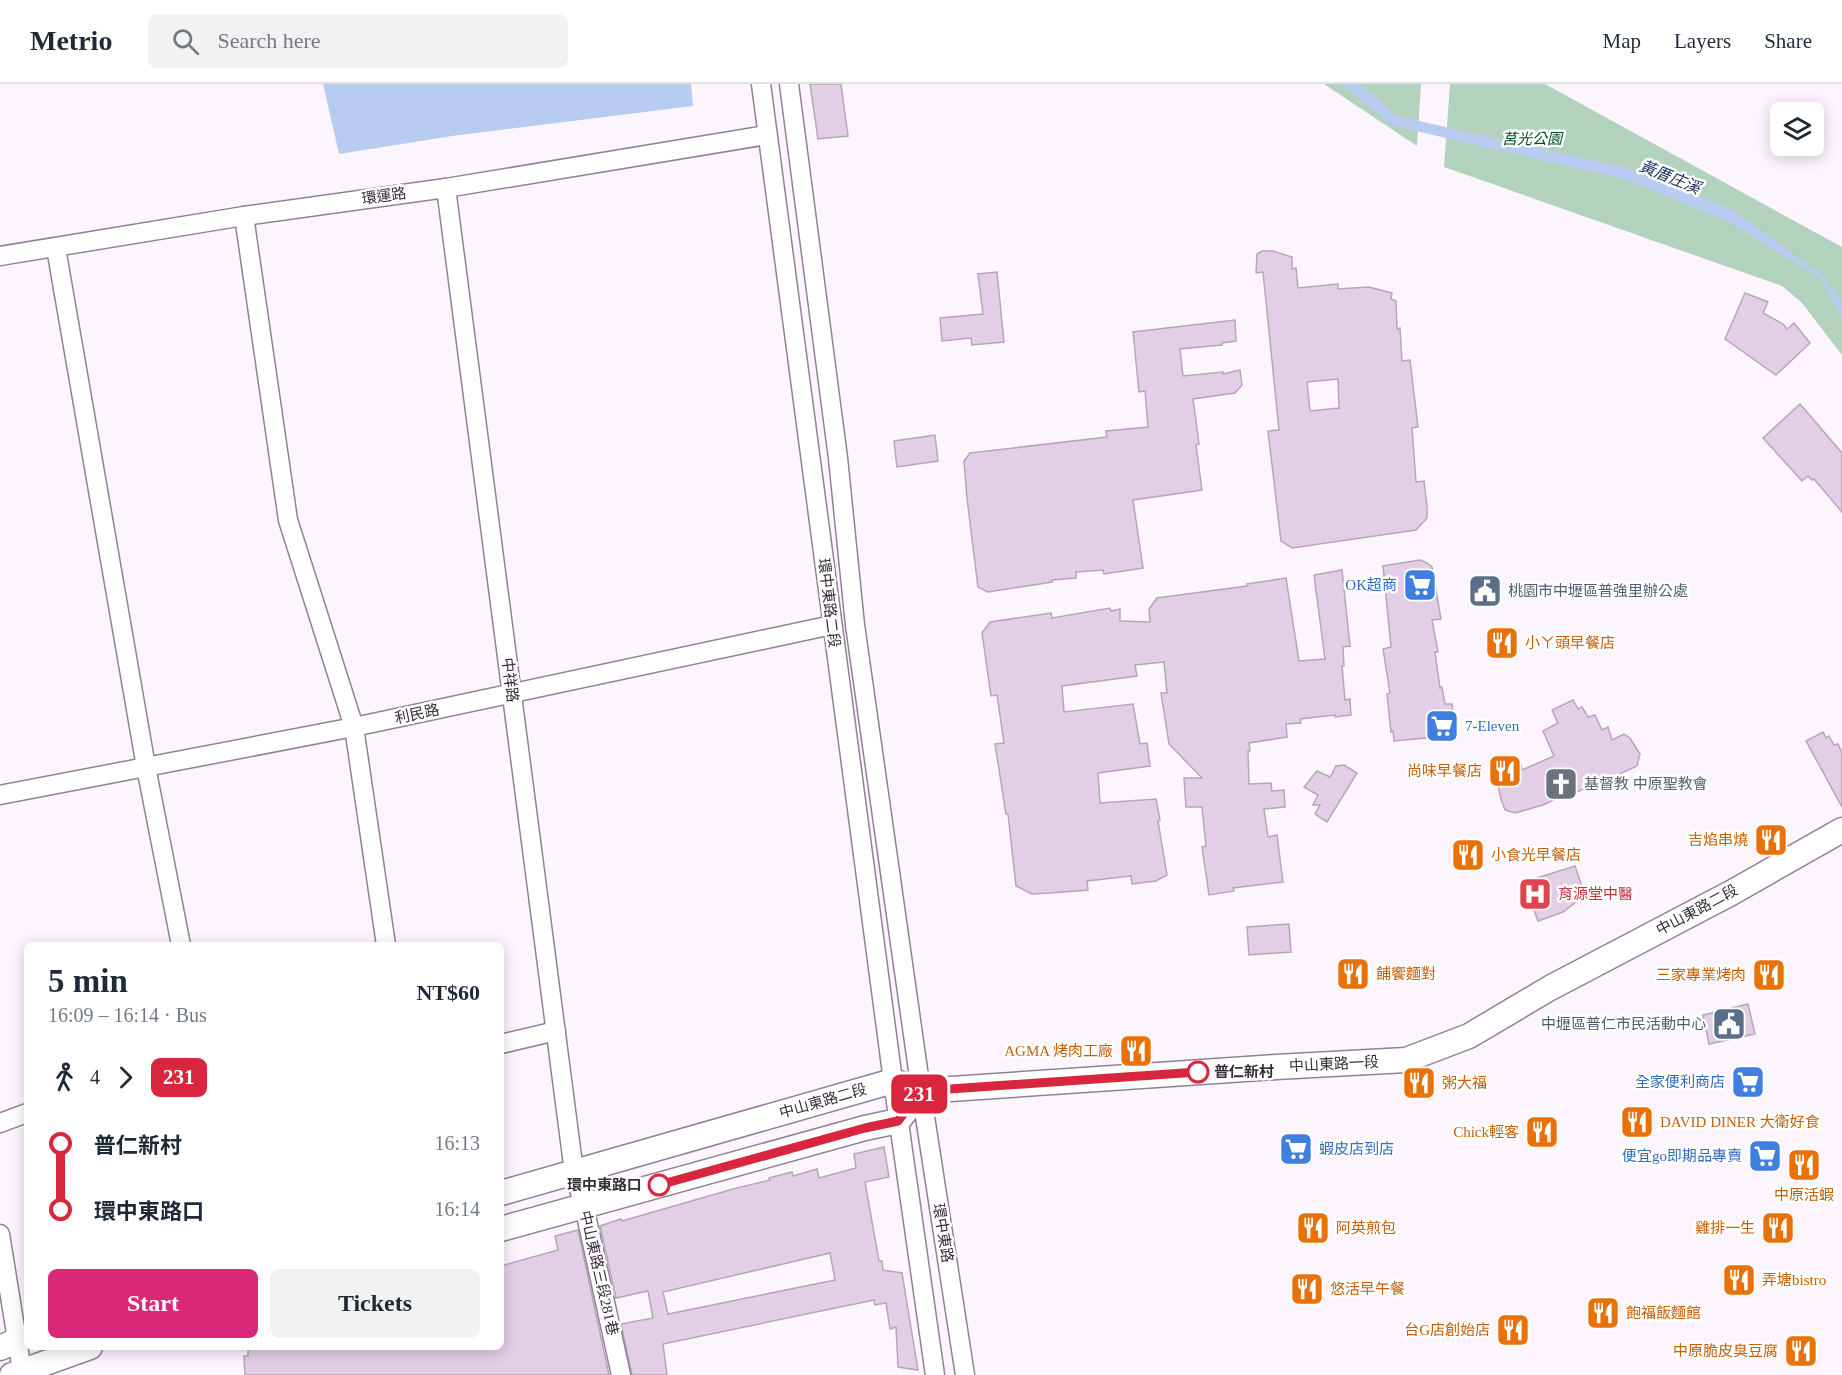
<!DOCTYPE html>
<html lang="en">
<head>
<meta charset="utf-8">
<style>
  :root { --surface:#fff; --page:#f2f2f3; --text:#1f2937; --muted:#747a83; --line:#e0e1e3; --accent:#db2777 }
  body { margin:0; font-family:"Times New Roman","Noto Sans TC",serif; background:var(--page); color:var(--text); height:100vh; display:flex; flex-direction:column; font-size:22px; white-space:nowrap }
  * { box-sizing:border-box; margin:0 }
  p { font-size:20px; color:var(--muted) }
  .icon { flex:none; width:33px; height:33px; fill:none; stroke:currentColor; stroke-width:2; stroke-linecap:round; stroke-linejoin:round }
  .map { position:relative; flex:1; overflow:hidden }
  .side { position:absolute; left:24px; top:858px; width:480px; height:408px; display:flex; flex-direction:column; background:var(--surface); border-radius:9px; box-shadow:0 3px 15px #0003 }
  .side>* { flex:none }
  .badge { padding:0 12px; border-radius:9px; font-size:21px; line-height:39px }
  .buttons { position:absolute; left:1770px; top:18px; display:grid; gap:12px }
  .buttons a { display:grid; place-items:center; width:54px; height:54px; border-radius:9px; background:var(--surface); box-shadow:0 3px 15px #0003; font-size:30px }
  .map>.badge { position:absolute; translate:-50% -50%; box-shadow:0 0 0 3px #fff }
  .legs { display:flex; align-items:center; gap:9px; height:66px; padding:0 24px; font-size:20px }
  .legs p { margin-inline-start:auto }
  .summary { display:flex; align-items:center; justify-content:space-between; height:102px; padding:0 24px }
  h1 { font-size:33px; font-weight:600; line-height:45px }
  .action { display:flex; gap:12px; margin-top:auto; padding:12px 24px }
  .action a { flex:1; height:69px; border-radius:9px; background:var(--accent); color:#fff; font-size:24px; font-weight:600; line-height:69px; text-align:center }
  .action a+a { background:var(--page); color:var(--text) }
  ul { padding:0 24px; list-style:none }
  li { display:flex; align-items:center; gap:21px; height:66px; font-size:22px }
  li i { display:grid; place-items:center; width:9px; height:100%; margin:0 8px; background:currentColor }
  li i::after { content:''; width:15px; height:15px; margin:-8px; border:4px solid; border-radius:50%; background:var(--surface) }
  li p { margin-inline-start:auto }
  li:first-child i { background:linear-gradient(#0000 50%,currentColor 0) }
  li:last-child i { background:linear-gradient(currentColor 50%,#0000 0) }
  header { display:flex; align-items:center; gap:36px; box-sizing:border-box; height:84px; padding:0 30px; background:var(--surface); border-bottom:2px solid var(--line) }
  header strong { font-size:28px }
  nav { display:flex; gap:33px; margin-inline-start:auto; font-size:21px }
  .search { width:420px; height:54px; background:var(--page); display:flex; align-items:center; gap:15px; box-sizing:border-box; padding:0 21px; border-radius:9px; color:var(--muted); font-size:22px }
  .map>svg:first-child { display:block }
  .green { fill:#b3d2be }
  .water { fill:#b8ccf2 }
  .building { fill:#e2cee5; stroke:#b7a5bb; stroke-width:1.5; fill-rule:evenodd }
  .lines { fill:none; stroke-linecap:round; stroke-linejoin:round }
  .minor-casing { stroke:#928096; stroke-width:21 }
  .major-casing { stroke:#928096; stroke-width:27 }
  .minor { stroke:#fff; stroke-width:18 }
  .major { stroke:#fff; stroke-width:24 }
  .line-1-casing { stroke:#fff; stroke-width:14 }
  .line-1 { stroke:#d7263d; stroke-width:9 }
  .stop-1-dot { fill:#fff; stroke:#d7263d; stroke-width:3 }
  .labels { text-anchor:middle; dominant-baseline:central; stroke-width:5; stroke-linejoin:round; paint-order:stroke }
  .park-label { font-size:15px; font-style:italic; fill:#004c2b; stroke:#fff }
  .street-label { font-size:15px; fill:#362e37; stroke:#fff }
  .shop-label { font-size:15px; fill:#366cbe; stroke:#fff; text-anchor:end }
  .service-label { font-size:15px; fill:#4e5e75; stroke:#fff; text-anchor:start }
  .food-label { font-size:15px; fill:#c56008; stroke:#fff; text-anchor:start }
  .worship-label { font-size:15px; fill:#5b616d; stroke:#fff; text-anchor:start }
  .health-label { font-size:15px; fill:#be3a42; stroke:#fff; text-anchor:start }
  .stop-label { font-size:15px; font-weight:bold; fill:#362e37; stroke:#fff; text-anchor:start }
  .water-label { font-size:16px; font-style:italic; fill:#162a59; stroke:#fff }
</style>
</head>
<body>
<header>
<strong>Metrio</strong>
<div class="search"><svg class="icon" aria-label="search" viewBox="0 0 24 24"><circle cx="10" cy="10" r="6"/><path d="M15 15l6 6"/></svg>Search here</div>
<nav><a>Map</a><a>Layers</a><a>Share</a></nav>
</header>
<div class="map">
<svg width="1842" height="1291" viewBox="0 0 1842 1291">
  <rect width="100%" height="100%" fill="#fdf5fe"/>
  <g class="green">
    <polygon points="1324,0 1421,0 1417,62"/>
    <polygon points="1450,0 1545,0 1842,163 1842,271 1802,219 1782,202 1444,83"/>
  </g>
  <g class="water">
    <polygon points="323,0 691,0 693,22 452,52 339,70"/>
    <polygon points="1341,0 1360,0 1397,32 1631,85 1733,126 1822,191 1842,218 1842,235 1821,194 1727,137 1628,96 1394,42"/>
  </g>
  <g class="building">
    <polygon points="810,0 841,0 848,52 818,55"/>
    <path d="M1262,167H1273L1292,173V185L1296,184L1298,204L1338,200V205L1369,203L1392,209L1391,215L1396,217L1397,245L1400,244L1402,277L1410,276L1418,343L1412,344L1416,398L1424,397L1427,422V434L1416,446L1292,464L1281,457L1268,347L1279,346L1263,188L1256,189L1257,170ZM1338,295L1339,324L1310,327L1307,298Z"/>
    <polygon points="997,188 1004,258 972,261 971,254 942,257 940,234 983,230 978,190"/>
    <polygon points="1745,209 1768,218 1763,229 1783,240 1787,245 1794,239 1810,259 1776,291 1725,255"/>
    <polygon points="1235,236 1236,257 1222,259 1222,261 1180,265 1183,292 1223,288 1223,290 1240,286 1242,301 1235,309 1193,315 1199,360 1196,361 1202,406 1133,416 1143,484 1104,490 1103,486 1076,488 1076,494 1052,496 1052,498 988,508 978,503 967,414 964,377 970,369 1107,353 1106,347 1148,343 1145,307 1139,308 1133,248"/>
    <polygon points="1800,320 1842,369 1842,428 1814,395 1812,396 1808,392 1802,397 1763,354"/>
    <polygon points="935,351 938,377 897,383 894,357"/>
    <polygon points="1420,476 1427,479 1432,483 1441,535 1432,536 1438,568 1435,568 1440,604 1442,603 1445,620 1452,620 1454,640 1448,652 1394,657 1393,647 1391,648 1387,610 1390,609 1383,565 1391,563 1383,482"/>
    <polygon points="1342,486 1350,562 1343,563 1344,582 1342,582 1345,616 1350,615 1351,631 1335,633 1335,631 1300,635 1301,639 1286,640 1287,653 1249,659 1250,667 1248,667 1249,700 1271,699 1272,707 1284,706 1285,723 1264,725 1268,753 1277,751 1283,798 1233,804 1234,807 1209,811 1202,763 1206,762 1202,723 1186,723 1184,694 1202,694 1169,660 1161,609 1167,609 1164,578 1135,581 1137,592 1062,602 1064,628 1133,620 1140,660 1147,659 1150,682 1098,689 1100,719 1156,715 1160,736 1158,737 1167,791 1156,797 1132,800 1131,792 1087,797 1088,806 1050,809 1032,810 1016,802 1008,730 1006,730 995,660 1004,659 997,611 991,612 982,549 990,538 1051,529 1052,534 1110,524 1111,527 1120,525 1120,537 1150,538 1149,525 1157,514 1247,502 1247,500 1286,494 1299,577 1325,575 1314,491"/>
    <polygon points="1573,616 1578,625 1582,623 1588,633 1595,631 1602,646 1608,643 1612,656 1624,650 1630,654 1640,670 1637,682 1611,694 1610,692 1563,715 1562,712 1543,721 1515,729 1505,726 1501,715 1493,679 1520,677 1522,686 1554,672 1543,647 1558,639 1552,626"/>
    <polygon points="1823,648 1826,654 1829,652 1834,661 1838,660 1842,669 1842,723 1806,657"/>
    <polygon points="1344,681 1357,689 1327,738 1315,730 1320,721 1313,721 1318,711 1304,703 1317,687 1330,693 1336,682"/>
    <polygon points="1575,782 1585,811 1563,828 1538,837 1524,798"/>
    <polygon points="1289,840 1291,868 1249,871 1247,843"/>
    <polygon points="1748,920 1755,950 1709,960 1703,931"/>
    <path d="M884,1063L889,1093L865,1098L879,1177H882L883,1186L902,1189L918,1286L898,1283L896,1243L890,1245L886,1219L875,1221L874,1216L663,1260L667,1291H632L621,1240L653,1234L648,1207L616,1214L600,1142L621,1135L622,1137L733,1105L770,1096L769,1094L792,1088L793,1092L817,1085L819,1094L856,1084L854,1070ZM830,1169L835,1196L668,1230L663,1208Z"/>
    <polygon points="578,1146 609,1291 245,1291 244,1272 248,1272 248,1263 501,1263 501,1182 558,1166 555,1152"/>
  </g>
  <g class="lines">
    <defs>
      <g id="minor">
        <polyline points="761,0 893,997 935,1291"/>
        <polyline points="789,0 838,374 855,541 921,1007 965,1291"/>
        <polyline points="446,104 574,1088 584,1122 621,1291"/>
        <polyline points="244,132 288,436 354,643 386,861"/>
        <polyline points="56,164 146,683 181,861"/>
        <polyline points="0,172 244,132 446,104 767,51"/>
        <polyline points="0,711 354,643 832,541"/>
        <polyline points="501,960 556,947"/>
        <polyline points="0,1039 27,1029"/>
        <polyline points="0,1150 22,1287"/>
      </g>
      <g id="major">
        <polyline points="501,1109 893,997 921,1007 1276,983 1406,976 1469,952 1550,904 1731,809 1842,746"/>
        <polyline points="501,1145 865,1044 898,1037 921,1007"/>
        <polyline points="0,1264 27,1252"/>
        <polyline points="12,1291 90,1263"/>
      </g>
    </defs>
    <use href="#minor" class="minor-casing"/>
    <use href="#major" class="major-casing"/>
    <use href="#minor" class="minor"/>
    <use href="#major" class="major"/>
  </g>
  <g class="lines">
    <defs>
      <polyline id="line-1" points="659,1101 865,1044 898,1037 921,1007 1198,988"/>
    </defs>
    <use href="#line-1" class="line-1-casing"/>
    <use href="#line-1" class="line-1"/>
  </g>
  <defs>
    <symbol id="supermarket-square" viewBox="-11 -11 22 22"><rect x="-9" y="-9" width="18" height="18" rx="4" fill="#3f7fe0" stroke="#fff"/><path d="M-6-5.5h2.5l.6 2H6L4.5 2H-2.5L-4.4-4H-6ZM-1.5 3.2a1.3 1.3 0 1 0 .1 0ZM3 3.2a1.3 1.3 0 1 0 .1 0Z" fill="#fff"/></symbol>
    <symbol id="civic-square" viewBox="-11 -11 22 22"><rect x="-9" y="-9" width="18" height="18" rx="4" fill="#5c6f8a" stroke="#fff"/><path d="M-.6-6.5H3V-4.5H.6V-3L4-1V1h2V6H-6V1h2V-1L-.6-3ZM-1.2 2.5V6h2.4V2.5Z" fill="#fff"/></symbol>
    <symbol id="restaurant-square" viewBox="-11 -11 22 22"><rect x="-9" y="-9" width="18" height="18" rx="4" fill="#e8710a" stroke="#fff"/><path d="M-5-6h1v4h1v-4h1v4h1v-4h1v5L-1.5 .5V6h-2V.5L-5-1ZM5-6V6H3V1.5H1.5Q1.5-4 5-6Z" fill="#fff"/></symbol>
    <symbol id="church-square" viewBox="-11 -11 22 22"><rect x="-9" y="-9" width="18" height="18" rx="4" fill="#6b7280" stroke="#fff"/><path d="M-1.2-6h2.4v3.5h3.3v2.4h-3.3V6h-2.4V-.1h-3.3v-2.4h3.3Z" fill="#fff"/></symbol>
    <symbol id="hospital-square" viewBox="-11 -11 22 22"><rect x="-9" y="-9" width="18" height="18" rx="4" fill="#e0444e" stroke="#fff"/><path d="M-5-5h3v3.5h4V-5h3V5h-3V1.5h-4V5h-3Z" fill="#fff"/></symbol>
  </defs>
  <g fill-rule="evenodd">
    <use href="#supermarket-square" x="1401" y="482" width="38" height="38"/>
    <use href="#civic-square" x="1466" y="488" width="38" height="38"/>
    <use href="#restaurant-square" x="1483" y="540" width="38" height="38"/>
    <use href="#supermarket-square" x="1423" y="623" width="38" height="38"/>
    <use href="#restaurant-square" x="1486" y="668" width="38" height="38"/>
    <use href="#church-square" x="1542" y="681" width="38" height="38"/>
    <use href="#restaurant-square" x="1752" y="737" width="38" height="38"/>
    <use href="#restaurant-square" x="1449" y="752" width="38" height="38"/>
    <use href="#hospital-square" x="1516" y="791" width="38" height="38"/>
    <use href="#restaurant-square" x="1334" y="871" width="38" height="38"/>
    <use href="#restaurant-square" x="1750" y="872" width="38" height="38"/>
    <use href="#civic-square" x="1710" y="921" width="38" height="38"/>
    <use href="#restaurant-square" x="1117" y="948" width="38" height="38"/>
    <use href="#supermarket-square" x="1729" y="979" width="38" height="38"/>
    <use href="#restaurant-square" x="1400" y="980" width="38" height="38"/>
    <use href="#restaurant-square" x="1618" y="1019" width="38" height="38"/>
    <use href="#restaurant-square" x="1523" y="1029" width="38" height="38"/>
    <use href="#supermarket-square" x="1277" y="1046" width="38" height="38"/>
    <use href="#supermarket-square" x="1746" y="1053" width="38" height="38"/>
    <use href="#restaurant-square" x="1785" y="1062" width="38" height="38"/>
    <use href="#restaurant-square" x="1294" y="1125" width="38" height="38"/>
    <use href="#restaurant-square" x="1759" y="1125" width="38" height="38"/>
    <use href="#restaurant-square" x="1720" y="1177" width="38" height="38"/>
    <use href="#restaurant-square" x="1288" y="1186" width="38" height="38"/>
    <use href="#restaurant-square" x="1584" y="1210" width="38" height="38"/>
    <use href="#restaurant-square" x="1494" y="1227" width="38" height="38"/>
    <use href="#restaurant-square" x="1782" y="1248" width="38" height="38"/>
  </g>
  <g class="stop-1-dot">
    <circle cx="1198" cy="988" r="10"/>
    <circle cx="659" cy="1101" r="10"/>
  </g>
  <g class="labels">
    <g class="park-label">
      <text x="1532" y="55">莒光公園</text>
    </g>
    <g class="street-label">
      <text transform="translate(384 112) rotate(-8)">環運路</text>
      <text transform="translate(829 519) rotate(83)">環中東路二段</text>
      <text transform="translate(510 596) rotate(83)">中祥路</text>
      <text transform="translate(417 630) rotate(-12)">利民路</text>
      <text transform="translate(1697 826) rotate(-28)">中山東路二段</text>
      <text transform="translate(1334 980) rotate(-3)">中山東路一段</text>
      <text transform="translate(823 1017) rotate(-16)">中山東路二段</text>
      <text transform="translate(943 1149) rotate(81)">環中東路</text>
      <text transform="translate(599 1189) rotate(77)">中山東路三段281巷</text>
    </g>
    <g class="shop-label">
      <text x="1397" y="501">OK超商</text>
      <text x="1465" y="642" text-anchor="start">7-Eleven</text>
      <text x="1725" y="998">全家便利商店</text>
      <text x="1319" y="1065" text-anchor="start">蝦皮店到店</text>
      <text x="1742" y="1072">便宜go即期品專賣</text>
    </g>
    <g class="service-label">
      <text x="1508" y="507">桃園市中壢區普強里辦公處</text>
      <text x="1706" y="940" text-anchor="end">中壢區普仁市民活動中心</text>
    </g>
    <g class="food-label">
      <text x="1525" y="559">小ㄚ頭早餐店</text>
      <text x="1482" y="687" text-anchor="end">尚味早餐店</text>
      <text x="1748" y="756" text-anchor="end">吉焰串燒</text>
      <text x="1491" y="771">小食光早餐店</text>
      <text x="1376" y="890">餔饗麵對</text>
      <text x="1746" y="891" text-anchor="end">三家專業烤肉</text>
      <text x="1113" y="967" text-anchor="end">AGMA 烤肉工廠</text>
      <text x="1442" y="999">粥大福</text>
      <text x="1660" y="1038">DAVID DINER 大衛好食</text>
      <text x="1519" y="1048" text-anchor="end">Chick輕客</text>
      <text x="1804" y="1111" text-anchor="middle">中原活蝦</text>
      <text x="1336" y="1144">阿英煎包</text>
      <text x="1755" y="1144" text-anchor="end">雞排一生</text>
      <text x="1762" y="1196">弄塘bistro</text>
      <text x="1330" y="1205">悠活早午餐</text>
      <text x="1626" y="1229">飽福飯麵館</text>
      <text x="1490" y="1246" text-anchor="end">台G店創始店</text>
      <text x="1778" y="1267" text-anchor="end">中原脆皮臭豆腐</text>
    </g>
    <g class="worship-label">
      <text x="1584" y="700">基督教 中原聖教會</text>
    </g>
    <g class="health-label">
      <text x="1558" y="810">育源堂中醫</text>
    </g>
    <g class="stop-label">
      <text x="1214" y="988">普仁新村</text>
      <text x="642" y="1101" text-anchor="end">環中東路口</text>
    </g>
    <g class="water-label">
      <text transform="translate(1670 93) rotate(22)">黃厝庄溪</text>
    </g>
  </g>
</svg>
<div class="buttons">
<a><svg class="icon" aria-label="layers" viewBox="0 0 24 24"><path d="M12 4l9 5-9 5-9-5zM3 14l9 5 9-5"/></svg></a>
</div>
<b class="badge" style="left:919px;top:1010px;background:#d7263d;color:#fff">231</b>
<section class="side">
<div class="summary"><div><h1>5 min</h1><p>16:09 – 16:14 · Bus</p></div><b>NT$60</b></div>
<div class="legs"><svg class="icon" aria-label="walk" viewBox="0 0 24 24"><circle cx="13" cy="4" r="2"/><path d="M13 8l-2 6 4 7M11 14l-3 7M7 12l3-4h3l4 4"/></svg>4<svg class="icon" aria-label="forward" viewBox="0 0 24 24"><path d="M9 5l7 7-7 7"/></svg><b class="badge" style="background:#d7263d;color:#fff">231</b></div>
<ul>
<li><i style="color:#d7263d"></i><b>普仁新村</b><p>16:13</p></li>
<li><i style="color:#d7263d"></i><b>環中東路口</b><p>16:14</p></li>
</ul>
<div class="action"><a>Start</a><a>Tickets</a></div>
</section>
</div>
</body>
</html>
